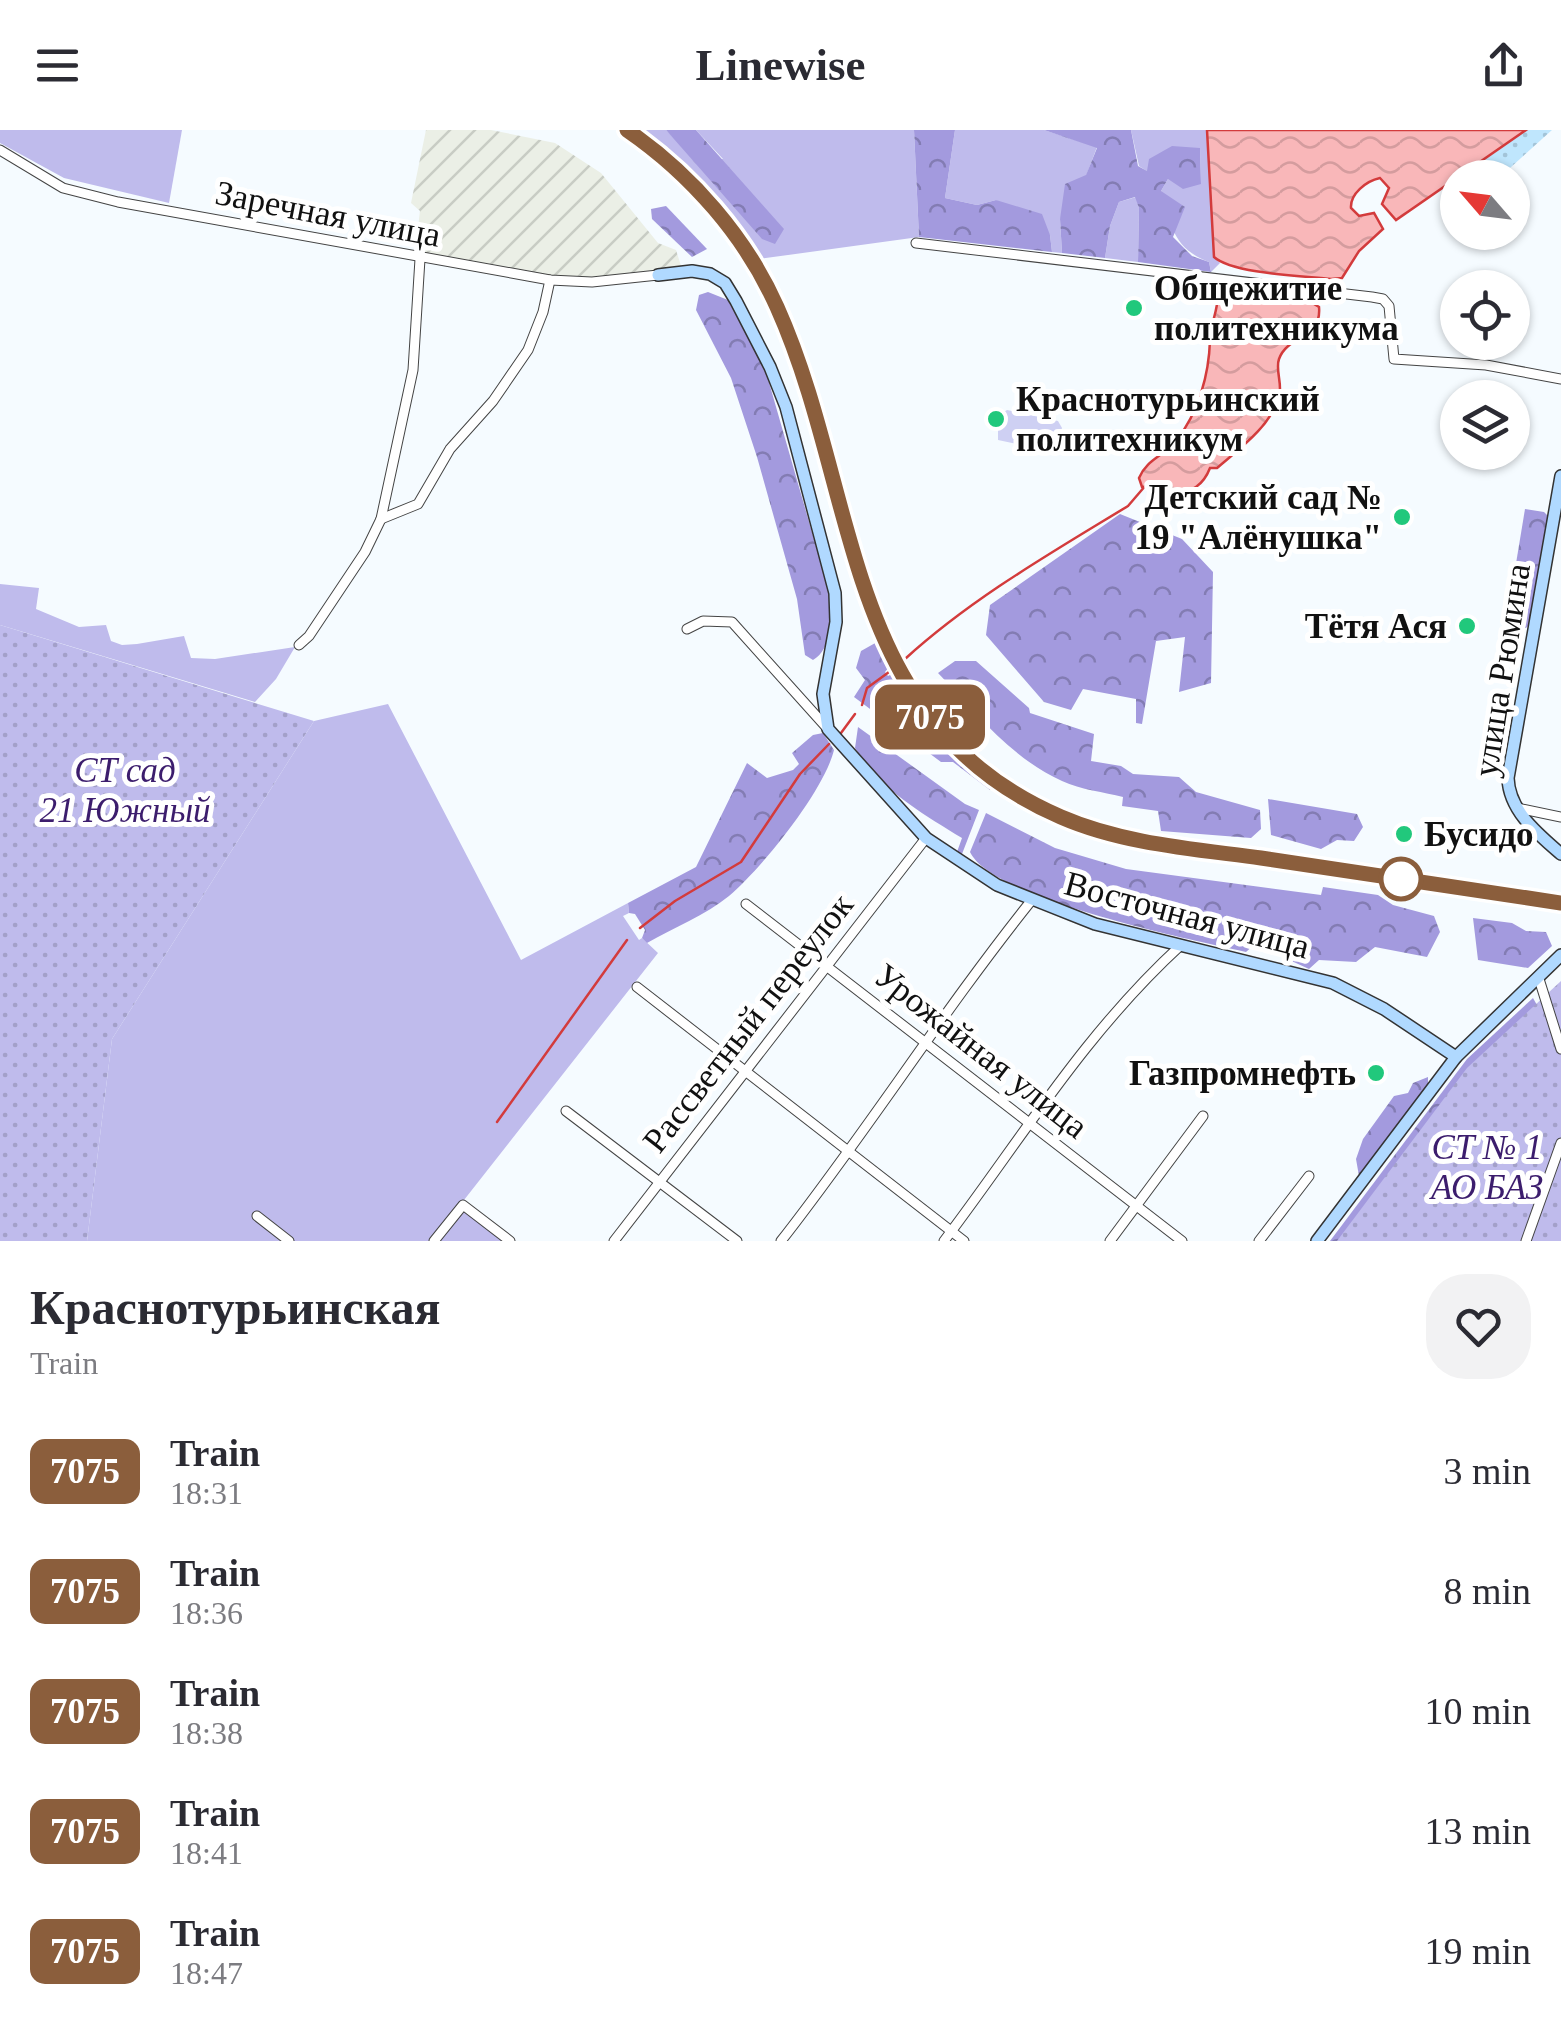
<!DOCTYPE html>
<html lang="en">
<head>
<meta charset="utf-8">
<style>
  :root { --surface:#fff; --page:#f2f2f3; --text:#2b2b33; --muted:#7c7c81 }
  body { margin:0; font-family:Georgia,serif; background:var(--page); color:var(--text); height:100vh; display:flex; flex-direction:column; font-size:38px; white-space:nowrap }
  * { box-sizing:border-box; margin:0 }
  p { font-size:32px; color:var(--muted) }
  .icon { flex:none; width:55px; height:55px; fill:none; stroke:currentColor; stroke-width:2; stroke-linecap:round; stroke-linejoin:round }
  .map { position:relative; height:1111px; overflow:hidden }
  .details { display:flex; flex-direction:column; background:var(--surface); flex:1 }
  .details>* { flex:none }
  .badge { padding:0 20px; border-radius:15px; font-size:35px; line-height:65px }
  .needle { width:65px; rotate:298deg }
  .tools { position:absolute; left:1440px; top:30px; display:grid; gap:20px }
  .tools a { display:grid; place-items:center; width:90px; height:90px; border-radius:50%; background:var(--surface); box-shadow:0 2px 8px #0004; font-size:50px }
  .map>.badge { position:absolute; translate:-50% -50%; box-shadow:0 0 0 5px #fff }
  .round { display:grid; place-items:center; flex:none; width:105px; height:105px; border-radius:40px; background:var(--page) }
  .overview { display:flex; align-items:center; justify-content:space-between; height:170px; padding:0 30px }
  h1 { font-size:48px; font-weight:600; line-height:75px }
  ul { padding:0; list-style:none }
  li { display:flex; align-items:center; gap:30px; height:120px; padding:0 30px }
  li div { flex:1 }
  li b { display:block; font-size:38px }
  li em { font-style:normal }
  li .badge { min-width:110px; font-weight:700; text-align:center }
  header { display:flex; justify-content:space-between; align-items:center; height:130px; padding:0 30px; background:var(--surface); font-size:45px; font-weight:600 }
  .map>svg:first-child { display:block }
  .industrial { fill:url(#industrial-furrows) }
  .grass { fill:#bfbbec }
  .forest { fill:url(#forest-crowns) }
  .sand { fill:url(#sand-dots) }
  .garden { fill:url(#garden-dots) }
  .pitch { fill:#ced0f3 }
  .water { fill:url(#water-waves); stroke:#d33b3c; stroke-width:2.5 }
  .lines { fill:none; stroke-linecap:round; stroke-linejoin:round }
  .stream { stroke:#d33b3c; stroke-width:2.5 }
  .street-casing { stroke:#444; stroke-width:11 }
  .secondary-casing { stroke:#333; stroke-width:14 }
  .street { stroke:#fff; stroke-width:9 }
  .secondary { stroke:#b0d9ff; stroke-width:11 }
  .rail-casing { stroke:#21c87c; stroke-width:6 }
  .rail { stroke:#fff; stroke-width:2.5; stroke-dasharray:8; stroke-linecap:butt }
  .line-casing { stroke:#fff; stroke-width:22 }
  .line { stroke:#8b5e3c; stroke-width:15 }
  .poi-dot { fill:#21c87c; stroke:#fff; stroke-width:4 }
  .stop-dot { fill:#fff; stroke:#8b5e3c; stroke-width:5 }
  .labels { text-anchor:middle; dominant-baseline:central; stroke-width:10; stroke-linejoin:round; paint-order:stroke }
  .street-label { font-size:35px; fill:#111; stroke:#fff }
  .poi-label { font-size:35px; font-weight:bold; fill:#111; stroke:#fff; text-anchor:start }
  .park-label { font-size:35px; font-style:italic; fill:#3c1d6d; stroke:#fff }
</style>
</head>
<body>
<header><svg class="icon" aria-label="menu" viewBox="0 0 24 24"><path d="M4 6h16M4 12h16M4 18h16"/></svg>Linewise<svg class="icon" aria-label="share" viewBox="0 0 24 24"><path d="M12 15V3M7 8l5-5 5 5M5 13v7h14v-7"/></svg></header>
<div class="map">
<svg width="1561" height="1111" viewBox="0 0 1561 1111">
  <defs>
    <pattern id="industrial-furrows" width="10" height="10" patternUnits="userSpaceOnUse" patternTransform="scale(2.5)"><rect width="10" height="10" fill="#ebefe6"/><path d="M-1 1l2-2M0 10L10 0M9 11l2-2" fill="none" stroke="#c8ccc4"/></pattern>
    <pattern id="forest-crowns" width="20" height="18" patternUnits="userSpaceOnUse" patternTransform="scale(2.5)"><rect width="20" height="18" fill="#a39ade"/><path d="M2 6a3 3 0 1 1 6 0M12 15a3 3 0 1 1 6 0" fill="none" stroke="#837cb3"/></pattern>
    <pattern id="sand-dots" width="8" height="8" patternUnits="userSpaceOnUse" patternTransform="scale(2.5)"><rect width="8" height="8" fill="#bfe6fd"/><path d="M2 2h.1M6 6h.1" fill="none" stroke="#a3c4d8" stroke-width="1.8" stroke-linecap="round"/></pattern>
    <pattern id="garden-dots" width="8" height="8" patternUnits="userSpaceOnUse" patternTransform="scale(2.5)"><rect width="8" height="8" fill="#bfbbec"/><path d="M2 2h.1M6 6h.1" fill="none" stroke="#a3a0c9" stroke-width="1.8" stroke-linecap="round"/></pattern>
    <pattern id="water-waves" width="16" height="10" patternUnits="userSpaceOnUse" patternTransform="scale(2.5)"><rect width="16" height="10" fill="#f9b7b9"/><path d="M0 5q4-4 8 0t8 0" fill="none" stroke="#d49c9e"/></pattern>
  </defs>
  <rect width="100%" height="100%" fill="#f5fbff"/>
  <polygon class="industrial" points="426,0 491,0 555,13 601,43 658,113 676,120 682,139 591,149 550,148 415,122 420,81 411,73"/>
  <g class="grass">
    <polygon points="0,0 182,0 169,73 64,48 0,13"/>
    <path d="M636,0H666L694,28L723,29L696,0H914L919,107L759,129C722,81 685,36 636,0Z"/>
    <polygon points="955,0 1044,0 1097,17 1086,46 1060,89 1062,123 1052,122 1050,105 996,70 977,75 945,68"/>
    <path d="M1131,0H1207L1214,127L1220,133L1211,142L1209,132C1174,119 1170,95 1161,61L1168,49L1201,54L1200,18L1148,42L1139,36Z"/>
    <polygon points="1136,67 1139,78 1138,132 1105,128 1110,96 1119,72"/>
    <polygon points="0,454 39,458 36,479 79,497 106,495 111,511 122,515 137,514 184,506 191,528 215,529 295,517 276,549 255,572 0,495"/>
    <polygon points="388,574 521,830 628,773 629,783 623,786 639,810 642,808 658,823 464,1070 465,1081 505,1111 87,1111 112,909 314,591"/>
  </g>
  <g class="forest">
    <polygon points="666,0 696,0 784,99 775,114 762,109"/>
    <polygon points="914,0 955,0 945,68 977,75 996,70 1042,84 1050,105 1052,122 919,107"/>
    <polygon points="1044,0 1131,0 1138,36 1147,41 1149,29 1172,16 1200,18 1201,54 1183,59 1168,49 1161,61 1185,77 1173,107 1192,126 1209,132 1211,142 1138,132 1139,78 1135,67 1119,72 1110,96 1105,128 1062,123 1060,89 1065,54 1086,45 1097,18"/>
    <polygon points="666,76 707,119 692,127 652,89 651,79"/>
    <path d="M708,162L728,170L766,242L832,472C830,492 832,519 813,530L805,525L797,469L757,327L731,248L696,180L699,165Z"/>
    <polygon points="1525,379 1544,382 1548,386 1529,495 1526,498 1506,494"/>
    <polygon points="1120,384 1182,409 1213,442 1211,553 1179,562 1185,507 1156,511 1142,594 1136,593 1136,569 1083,559 1071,580 1044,572 986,505 990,475"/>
    <polygon points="877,512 889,537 885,542 888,546 892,544 932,601 997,656 990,660 953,632 941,632 854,567 865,550 856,538 861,521"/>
    <path d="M955,531H976L1029,578L1030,583L1094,604L1091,631L1121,636L1133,644L1179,647L1196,662L1260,680L1261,699L1251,708L1161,701L1158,681L1122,676L1123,667C1104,662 1081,660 1062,651C1011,628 976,583 938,543Z"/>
    <path d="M858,597L965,674L979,680L962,724L957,722L962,708C921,683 880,659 855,618Z"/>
    <path d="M823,603L834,620C824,661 762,738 729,766C706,785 673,798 647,813L642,808L645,800L635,784L629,783L628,773L696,737L747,633L767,648L793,640L799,634L792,623L813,605Z"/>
    <polygon points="1268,669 1357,684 1363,697 1354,711 1337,710 1321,719 1271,705"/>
    <path d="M986,683L1055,718L1126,739L1321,765L1323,757L1378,765L1393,775L1434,786L1440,802L1427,827L1375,817L1356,832L1319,830L1309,839L1272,822L1275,805L1266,804L1246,822C1192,810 992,769 970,722Z"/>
    <polygon points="1473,788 1512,793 1526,801 1546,802 1552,816 1528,838 1478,830"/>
    <polygon points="1533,868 1542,884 1398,1111 1330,1111 1467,929"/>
    <polygon points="1428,947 1428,956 1359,1046 1356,1029 1363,1009 1394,966 1408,963 1413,953"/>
  </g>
  <polygon class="sand" points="1526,0 1552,0 1500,47 1460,48"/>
  <g class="garden">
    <polygon points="0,495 314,591 112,909 87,1111 0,1111"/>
    <polygon points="1561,851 1561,1111 1337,1111 1467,938"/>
  </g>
  <polygon class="pitch" points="1007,280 1058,291 1062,298 1056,319 1049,321 998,310 998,286"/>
  <g class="water">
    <path d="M1207,0H1526L1396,90L1382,74L1389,58L1380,48C1366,51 1350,64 1351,78L1359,86L1374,83L1383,99L1359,121L1342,148L1331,149C1304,146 1233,144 1214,127Z"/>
    <path d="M1232,158L1309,171L1319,177C1322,210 1288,204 1279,229C1275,240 1283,255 1279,267C1270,297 1239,319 1217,338H1210C1203,356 1192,361 1175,365L1160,356L1142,357L1139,348C1147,329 1164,326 1176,311C1199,282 1209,244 1210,210C1210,196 1218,180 1218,165Z"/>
  </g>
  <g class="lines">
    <g class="stream">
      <path d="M905,529C972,468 1051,423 1128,376L1146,355"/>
      <polyline points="862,575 867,558 889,542"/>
      <polyline points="841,603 855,584"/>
      <polyline points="640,798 675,771 741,732 800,644 829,614"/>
      <polyline points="497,992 627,810"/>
    </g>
    <defs>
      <g id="street">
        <polyline points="0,20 63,58 118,72 550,150 592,152 658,145"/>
        <polyline points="916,113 1372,167 1383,169 1389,176 1394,229 1486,235 1561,249"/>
        <polyline points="381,389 418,374 450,319 493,271 528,220 543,182 550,150"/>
        <polyline points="687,499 703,491 732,492 828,599"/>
        <polyline points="299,515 309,506 365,422 381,389 413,240 420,129"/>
        <polyline points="1517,678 1561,687"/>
        <polyline points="746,774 1182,1111"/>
        <polyline points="1539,849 1561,919"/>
        <polyline points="637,857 964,1111"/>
        <polyline points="566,981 737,1111"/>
        <polyline points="257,1086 289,1111"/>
        <polyline points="434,1111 463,1075 510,1111"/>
        <polyline points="614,1111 926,708"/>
        <path d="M781,1111C868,1000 943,881 1031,771"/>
        <path d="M944,1111C1022,1008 1084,904 1181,815"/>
        <polyline points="1110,1111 1203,986"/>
        <polyline points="1259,1111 1309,1046"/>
        <polyline points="1526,1111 1561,1013"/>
      </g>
      <g id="secondary">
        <polyline points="658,145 692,141 710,144 725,153 736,171 770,237 786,277 835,463 836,492 823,564 828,599 926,708 997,755 1095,794 1333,853 1384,879 1456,927"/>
        <path d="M1561,346L1508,648C1509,681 1538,704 1561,724"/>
        <polyline points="1317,1111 1456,927 1561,825"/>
      </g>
    </defs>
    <use href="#street" class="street-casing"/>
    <use href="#secondary" class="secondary-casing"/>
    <use href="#street" class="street"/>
    <use href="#secondary" class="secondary"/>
    <defs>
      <path id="rail" d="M627,0C691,44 746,107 777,177C863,366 837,581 1054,684C1114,713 1188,718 1253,727C1356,742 1459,757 1561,773"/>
    </defs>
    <use href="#rail" class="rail-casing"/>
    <use href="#rail" class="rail"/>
  </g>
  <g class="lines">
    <defs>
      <path id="line" d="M627,0C691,44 746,107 777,177C861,364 840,592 1061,687C1123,714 1195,719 1261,728C1361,743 1461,758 1561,773"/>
    </defs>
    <use href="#line" class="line-casing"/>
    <use href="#line" class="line"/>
  </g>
  <g class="poi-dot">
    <circle cx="1134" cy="178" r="10"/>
    <circle cx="996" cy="289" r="10"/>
    <circle cx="1402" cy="387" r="10"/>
    <circle cx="1467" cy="496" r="10"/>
    <circle cx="1404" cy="704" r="10"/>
    <circle cx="1376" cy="943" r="10"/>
  </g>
  <circle class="stop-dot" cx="1401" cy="749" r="20"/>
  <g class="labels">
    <g class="street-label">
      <text transform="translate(328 84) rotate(11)">Заречная улица</text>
      <text transform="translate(1502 540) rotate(-81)">улица Рюмина</text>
      <text transform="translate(1187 785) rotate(15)">Восточная улица</text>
      <text transform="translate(748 893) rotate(-52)">Рассветный переулок</text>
      <text transform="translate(981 921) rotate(38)">Урожайная улица</text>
    </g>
    <g class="poi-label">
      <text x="1154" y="158">Общежитие<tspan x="1154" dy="40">политехникума</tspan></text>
      <text x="1016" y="269">Краснотурьинский<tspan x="1016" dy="40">политехникум</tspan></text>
      <text x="1382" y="367" text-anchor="end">Детский сад №<tspan x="1382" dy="40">19 "Алёнушка"</tspan></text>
      <text x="1447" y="496" text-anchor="end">Тётя Ася</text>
      <text x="1424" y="704">Бусидо</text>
      <text x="1356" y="943" text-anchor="end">Газпромнефть</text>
    </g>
    <g class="park-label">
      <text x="125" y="640">СТ сад<tspan x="125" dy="40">21 Южный</tspan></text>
      <text x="1487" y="1017">СТ № 1<tspan x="1487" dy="40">АО БАЗ</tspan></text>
    </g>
  </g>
</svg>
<div class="tools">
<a><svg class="needle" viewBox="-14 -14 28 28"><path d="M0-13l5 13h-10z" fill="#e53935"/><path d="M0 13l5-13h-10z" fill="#7c7c81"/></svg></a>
<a><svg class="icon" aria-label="locate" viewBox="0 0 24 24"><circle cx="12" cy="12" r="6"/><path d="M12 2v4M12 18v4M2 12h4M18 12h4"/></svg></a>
<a><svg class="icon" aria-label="layers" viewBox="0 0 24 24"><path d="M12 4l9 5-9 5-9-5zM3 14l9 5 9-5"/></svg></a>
</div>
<b class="badge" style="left:930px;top:587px;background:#8b5e3c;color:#fff">7075</b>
</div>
<section class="details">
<div class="overview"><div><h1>Краснотурьинская</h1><p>Train</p></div><a class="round"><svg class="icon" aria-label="heart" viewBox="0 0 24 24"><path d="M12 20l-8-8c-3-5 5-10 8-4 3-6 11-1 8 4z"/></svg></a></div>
<ul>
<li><span class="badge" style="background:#8b5e3c;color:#fff">7075</span><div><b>Train</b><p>18:31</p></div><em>3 min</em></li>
<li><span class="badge" style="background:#8b5e3c;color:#fff">7075</span><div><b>Train</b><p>18:36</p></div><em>8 min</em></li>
<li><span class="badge" style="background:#8b5e3c;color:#fff">7075</span><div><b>Train</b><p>18:38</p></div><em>10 min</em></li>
<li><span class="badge" style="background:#8b5e3c;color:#fff">7075</span><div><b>Train</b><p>18:41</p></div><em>13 min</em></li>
<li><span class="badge" style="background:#8b5e3c;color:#fff">7075</span><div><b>Train</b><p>18:47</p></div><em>19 min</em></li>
</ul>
</section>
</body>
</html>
